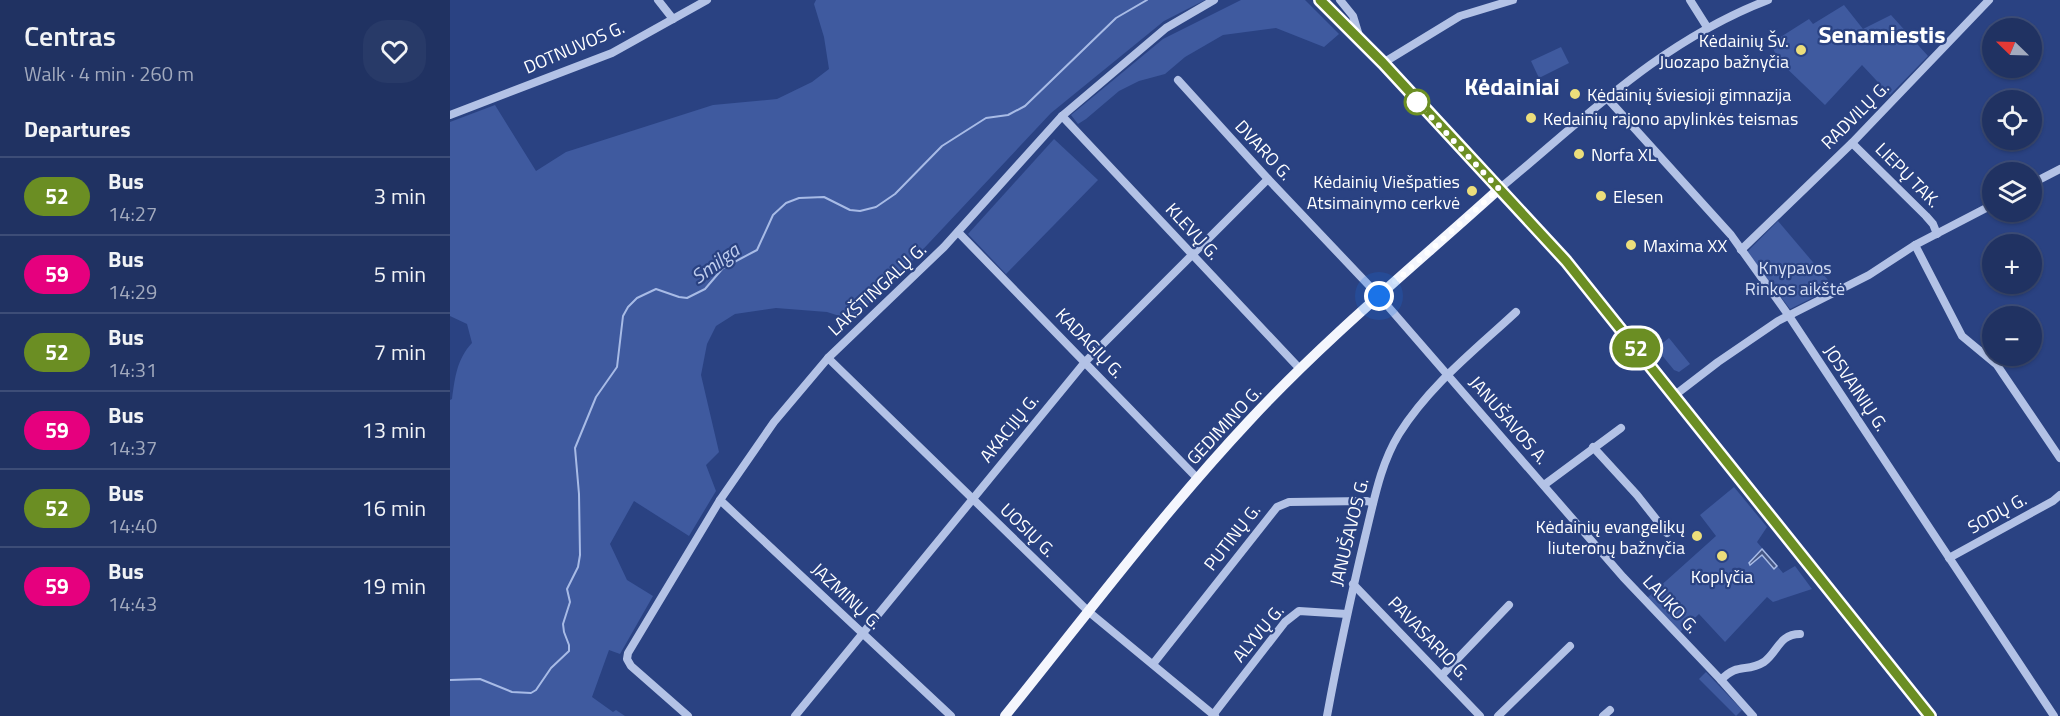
<!DOCTYPE html>
<html lang="en">
<head>
<meta charset="utf-8">
<style>
  :root { --surface:#203262; --page:#283a68; --text:#f1f3f6; --muted:#a2aabe; --line:#3d4d77 }
  body { margin:0; font-family:"Titillium Web",sans-serif; background:var(--page); color:var(--text); height:100vh; display:flex; flex-direction:column; font-size:22px; white-space:nowrap }
  * { box-sizing:border-box; margin:0 }
  p { font-size:20px; color:var(--muted) }
  .icon { flex:none; width:33px; height:33px; fill:none; stroke:currentColor; stroke-width:2; stroke-linecap:round; stroke-linejoin:round }
  .map { position:relative; flex:1; overflow:hidden }
  .panel { display:flex; flex-direction:column; background:var(--surface); width:450px }
  .panel>* { flex:none }
  .badge { padding:0 12px; border-radius:20px; font-size:21px; line-height:39px }
  .needle { width:39px; rotate:293deg }
  .buttons { position:absolute; left:1532px; top:18px; display:grid; gap:12px }
  .buttons a { display:grid; place-items:center; width:60px; height:60px; border-radius:50%; background:var(--surface); box-shadow:0 2px 4px #0004,0 0 0 2px var(--line); font-size:30px }
  .you { position:absolute; width:30px; height:30px; margin:-15px; border:4px solid #fff; border-radius:50%; background:#1a73e8; box-shadow:0 0 0 9px #1a73e833 }
  .map>.badge { position:absolute; translate:-50% -50%; box-shadow:0 0 0 3px #fff }
  h2 { padding:0 24px; font-size:22px; line-height:54px }
  .round { display:grid; place-items:center; flex:none; width:63px; height:63px; border-radius:24px; background:var(--page) }
  .overview { display:flex; align-items:center; justify-content:space-between; height:102px; padding:0 24px }
  h1 { font-size:28px; font-weight:600; line-height:45px }
  ul { padding:0; list-style:none }
  li { display:flex; align-items:center; gap:18px; height:78px; padding:0 24px; border-top:2px solid var(--line) }
  li div { flex:1 }
  li b { display:block; font-size:22px }
  li em { font-style:normal }
  li .badge { min-width:66px; font-weight:700; text-align:center }
  main { display:flex; flex:1; min-height:0 }
  .map>svg:first-child { display:block }
  .green { fill:#3f5a9f }
  .water { fill:#455684; stroke:#a8bbe6; stroke-width:1.5 }
  .lines { fill:none; stroke-linecap:round; stroke-linejoin:round }
  .stream { stroke:#a8bbe6; stroke-width:2 }
  .minor { stroke:#b3c2e6; stroke-width:8 }
  .major { stroke:#f4f6fd; stroke-width:10 }
  .line-casing { stroke:#fff; stroke-width:14 }
  .line { stroke:#6b8e23; stroke-width:9 }
  .walk { stroke:#fff; stroke-width:6; stroke-dasharray:0 10.8 }
  .poi-dot { fill:#ecde7b; stroke:#2a4282; stroke-width:2 }
  .stop-dot { fill:#fff; stroke:#6b8e23; stroke-width:3 }
  .labels { text-anchor:middle; dominant-baseline:central; stroke-width:4.5; stroke-linejoin:round; paint-order:stroke }
  .poi-label { font-size:18px; fill:#fff; stroke:#2a4282; text-anchor:start }
  .street-label { font-size:18px; fill:#fff; stroke:#2a4282 }
  .park-label { font-size:18px; fill:#d6dff5; stroke:#2a4282 }
  .water-label { font-size:20px; font-style:italic; fill:#bfcdee; stroke:#2a4282 }
  .district-label { font-size:24px; font-weight:bold; fill:#fff; stroke:#2a4282 }
</style>
</head>
<body>
<main>
<section class="panel">
<div class="overview"><div><h1>Centras</h1><p>Walk · 4 min · 260 m</p></div><a class="round"><svg class="icon" aria-label="heart" viewBox="0 0 24 24"><path d="M12 20l-8-8c-3-5 5-10 8-4 3-6 11-1 8 4z"/></svg></a></div>
<h2>Departures</h2>
<ul>
<li><span class="badge" style="background:#6b8e23;color:#fff">52</span><div><b>Bus</b><p>14:27</p></div><em>3 min</em></li>
<li><span class="badge" style="background:#e6007e;color:#fff">59</span><div><b>Bus</b><p>14:29</p></div><em>5 min</em></li>
<li><span class="badge" style="background:#6b8e23;color:#fff">52</span><div><b>Bus</b><p>14:31</p></div><em>7 min</em></li>
<li><span class="badge" style="background:#e6007e;color:#fff">59</span><div><b>Bus</b><p>14:37</p></div><em>13 min</em></li>
<li><span class="badge" style="background:#6b8e23;color:#fff">52</span><div><b>Bus</b><p>14:40</p></div><em>16 min</em></li>
<li><span class="badge" style="background:#e6007e;color:#fff">59</span><div><b>Bus</b><p>14:43</p></div><em>19 min</em></li>
</ul>
</section>
<div class="map">
<svg width="1610" height="716" viewBox="0 0 1610 716">
  <rect width="100%" height="100%" fill="#2a4282"/>
  <g class="green">
    <path d="M366,0H755L714,21L601,113L463,260L402,320L377,312L326,308L285,314L266,326L257,344L251,375L269,452L256,465L266,491L239,536L184,501L160,544L177,580L203,596L170,654L159,650L142,697L163,712L166,710L175,716H0V400L2,399C5,377 7,359 22,343L17,324L0,316V122L45,105L86,171L116,152L263,105L327,99L362,82L379,69L374,37L364,4Z"/>
    <polygon points="791,0 855,0 889,34 874,47 826,28 773,35 735,57 715,74 689,81 669,91 636,119 628,124 621,115 713,39"/>
    <polygon points="1394,5 1413,29 1441,15 1478,56 1440,95 1412,65 1375,105 1329,61 1319,40 1327,35 1329,38 1359,19 1363,24"/>
    <polygon points="1111,47 1119,63 1089,78 1081,61"/>
    <polygon points="604,139 648,180 556,274 518,234"/>
    <polygon points="1328,221 1384,287 1340,309 1297,252"/>
    <polygon points="1219,338 1240,364 1229,372 1224,370 1206,348"/>
    <polygon points="1284,487 1317,527 1307,542 1333,573 1345,566 1362,589 1323,602 1317,597 1275,642 1249,614 1230,632 1197,598 1266,536 1250,515"/>
    <polygon points="1256,672 1292,710 1286,716 1249,679"/>
  </g>
  <polygon class="water" points="1312,549 1327,566 1324,569 1312,555 1300,565 1299,563"/>
  <g class="lines">
    <polyline class="stream" points="0,680 30,679 62,692 81,693 86,690 101,668 119,651 119,645 114,632 113,624 120,602 117,589 128,567 130,555 129,494 125,448 146,397 167,367 173,316 178,307 187,298 206,289 229,297 237,298 255,289 273,268 307,250 323,215 336,203 349,198 374,197 400,210 410,211 426,207 445,194 492,146 536,118 558,115 575,106 666,18 697,0"/>
    <g class="minor">
      <polyline points="208,0 223,19"/>
      <polyline points="890,0 903,16 910,39"/>
      <polyline points="1240,0 1257,27"/>
      <polyline points="933,63 1010,16 1063,0"/>
      <polyline points="728,80 818,179 929,296 1173,577 1271,680 1303,716"/>
      <polyline points="1157,98 1281,235 1339,316 1604,716"/>
      <polyline points="0,115 162,53 257,0"/>
      <polyline points="612,116 850,369"/>
      <polyline points="1402,143 1476,216 1483,224 1487,234"/>
      <polyline points="1581,184 1610,169"/>
      <path d="M1049,189C1136,117 1211,41 1318,0"/>
      <polyline points="508,232 747,478"/>
      <polyline points="1465,245 1512,336 1547,365 1553,374 1610,458"/>
      <polyline points="1291,250 1402,143 1539,0"/>
      <polyline points="378,358 639,612 765,716"/>
      <polyline points="1225,395 1268,362 1328,321 1419,275 1465,245 1542,205"/>
      <polyline points="1143,447 1187,495 1217,533"/>
      <polyline points="1094,485 1171,428"/>
      <polyline points="270,500 501,716"/>
      <polyline points="1499,558 1603,501 1610,495"/>
      <polyline points="903,584 1030,716"/>
      <polyline points="703,664 827,507 839,502 917,501 923,503"/>
      <polyline points="992,675 1059,605"/>
      <path d="M1271,680C1288,662 1296,673 1314,662C1328,652 1329,634 1350,634"/>
      <polyline points="763,715 835,622 849,611 897,614"/>
      <polyline points="238,716 181,666 177,659 178,653 270,500 324,422 378,358 494,247 612,116 716,28 764,0"/>
      <polyline points="345,716 635,362 818,179"/>
      <path d="M877,716C888,656 901,596 915,537C924,501 930,465 949,434C980,385 1024,351 1066,312"/>
      <polyline points="1048,716 1120,646"/>
      <polyline points="1153,716 1160,710"/>
    </g>
    <g class="major">
      <polyline points="870,0 933,63 1116,261 1480,716"/>
      <path d="M555,716C635,617 712,514 799,421C876,338 965,265 1049,189"/>
    </g>
  </g>
  <g class="lines">
    <defs>
      <polyline id="line" points="870,0 933,63 1116,261 1480,716"/>
    </defs>
    <use href="#line" class="line-casing"/>
    <use href="#line" class="line"/>
    <polyline class="walk" points="929,296 1049,189 967,102"/>
  </g>
  <g class="poi-dot">
    <circle cx="1351" cy="50" r="6"/>
    <circle cx="1125" cy="94" r="6"/>
    <circle cx="1081" cy="118" r="6"/>
    <circle cx="1129" cy="154" r="6"/>
    <circle cx="1022" cy="191" r="6"/>
    <circle cx="1151" cy="196" r="6"/>
    <circle cx="1181" cy="245" r="6"/>
    <circle cx="1247" cy="536" r="6"/>
    <circle cx="1272" cy="556" r="6"/>
  </g>
  <circle class="stop-dot" cx="967" cy="102" r="12"/>
  <g class="labels">
    <g class="poi-label">
      <text x="1339" y="40" text-anchor="end">Kėdainių Šv.<tspan x="1339" dy="21">Juozapo bažnyčia</tspan></text>
      <text x="1137" y="94">Kėdainių šviesioji gimnazija</text>
      <text x="1093" y="118">Kedainių rajono apylinkės teismas</text>
      <text x="1141" y="154">Norfa XL</text>
      <text x="1010" y="181" text-anchor="end">Kėdainių Viešpaties<tspan x="1010" dy="21">Atsimainymo cerkvė</tspan></text>
      <text x="1163" y="196">Elesen</text>
      <text x="1193" y="245">Maxima XX</text>
      <text x="1235" y="526" text-anchor="end">Kėdainių evangelikų<tspan x="1235" dy="21">liuteronų bažnyčia</tspan></text>
      <text x="1272" y="576" text-anchor="middle">Koplyčia</text>
    </g>
    <g class="street-label">
      <text transform="translate(124 47) rotate(-23)">DOTNUVOS G.</text>
      <text transform="translate(1405 115) rotate(-45)">RADVILŲ G.</text>
      <text transform="translate(814 150) rotate(47)">DVARO G.</text>
      <text transform="translate(1458 175) rotate(45)">LIEPŲ TAK.</text>
      <text transform="translate(743 231) rotate(47)">KLEVŲ G.</text>
      <text transform="translate(427 289) rotate(-43)">LAKŠTINGALŲ G.</text>
      <text transform="translate(640 343) rotate(46)">KADAGIŲ G.</text>
      <text transform="translate(1406 388) rotate(56)">JOSVAINIŲ G.</text>
      <text transform="translate(1059 420) rotate(49)">JANUŠAVOS A.</text>
      <text transform="translate(774 425) rotate(-47)">GEDIMINO G.</text>
      <text transform="translate(559 428) rotate(-51)">AKACIJŲ G.</text>
      <text transform="translate(1547 513) rotate(-29)">SODŲ G.</text>
      <text transform="translate(578 530) rotate(44)">UOSIŲ G.</text>
      <text transform="translate(899 532) rotate(-76)">JANUŠAVOS G.</text>
      <text transform="translate(782 537) rotate(-52)">PUTINŲ G.</text>
      <text transform="translate(397 596) rotate(43)">JAZMINŲ G.</text>
      <text transform="translate(1221 604) rotate(47)">LAUKO G.</text>
      <text transform="translate(808 633) rotate(-50)">ALYVŲ G.</text>
      <text transform="translate(979 638) rotate(46)">PAVASARIO G.</text>
    </g>
    <g class="park-label">
      <text x="1345" y="267">Knypavos<tspan x="1345" dy="21">Rinkos aikštė</tspan></text>
    </g>
    <g class="water-label">
      <text transform="translate(265 263) rotate(-36)">Smilga</text>
    </g>
    <g class="district-label">
      <text x="1432" y="34">Senamiestis</text>
      <text x="1062" y="86">Kėdainiai</text>
    </g>
  </g>
</svg>
<div class="buttons">
<a><svg class="needle" viewBox="-14 -14 28 28"><path d="M0-13l5 13h-10z" fill="#e53935"/><path d="M0 13l5-13h-10z" fill="#a2aabe"/></svg></a>
<a><svg class="icon" aria-label="locate" viewBox="0 0 24 24"><circle cx="12" cy="12" r="6"/><path d="M12 2v4M12 18v4M2 12h4M18 12h4"/></svg></a>
<a><svg class="icon" aria-label="layers" viewBox="0 0 24 24"><path d="M12 4l9 5-9 5-9-5zM3 14l9 5 9-5"/></svg></a>
<a>+</a>
<a>−</a>
</div>
<div class="you" style="left:929px;top:296px"></div>
<b class="badge" style="left:1186px;top:348px;background:#6b8e23;color:#fff">52</b>
</div>
</main>
</body>
</html>
